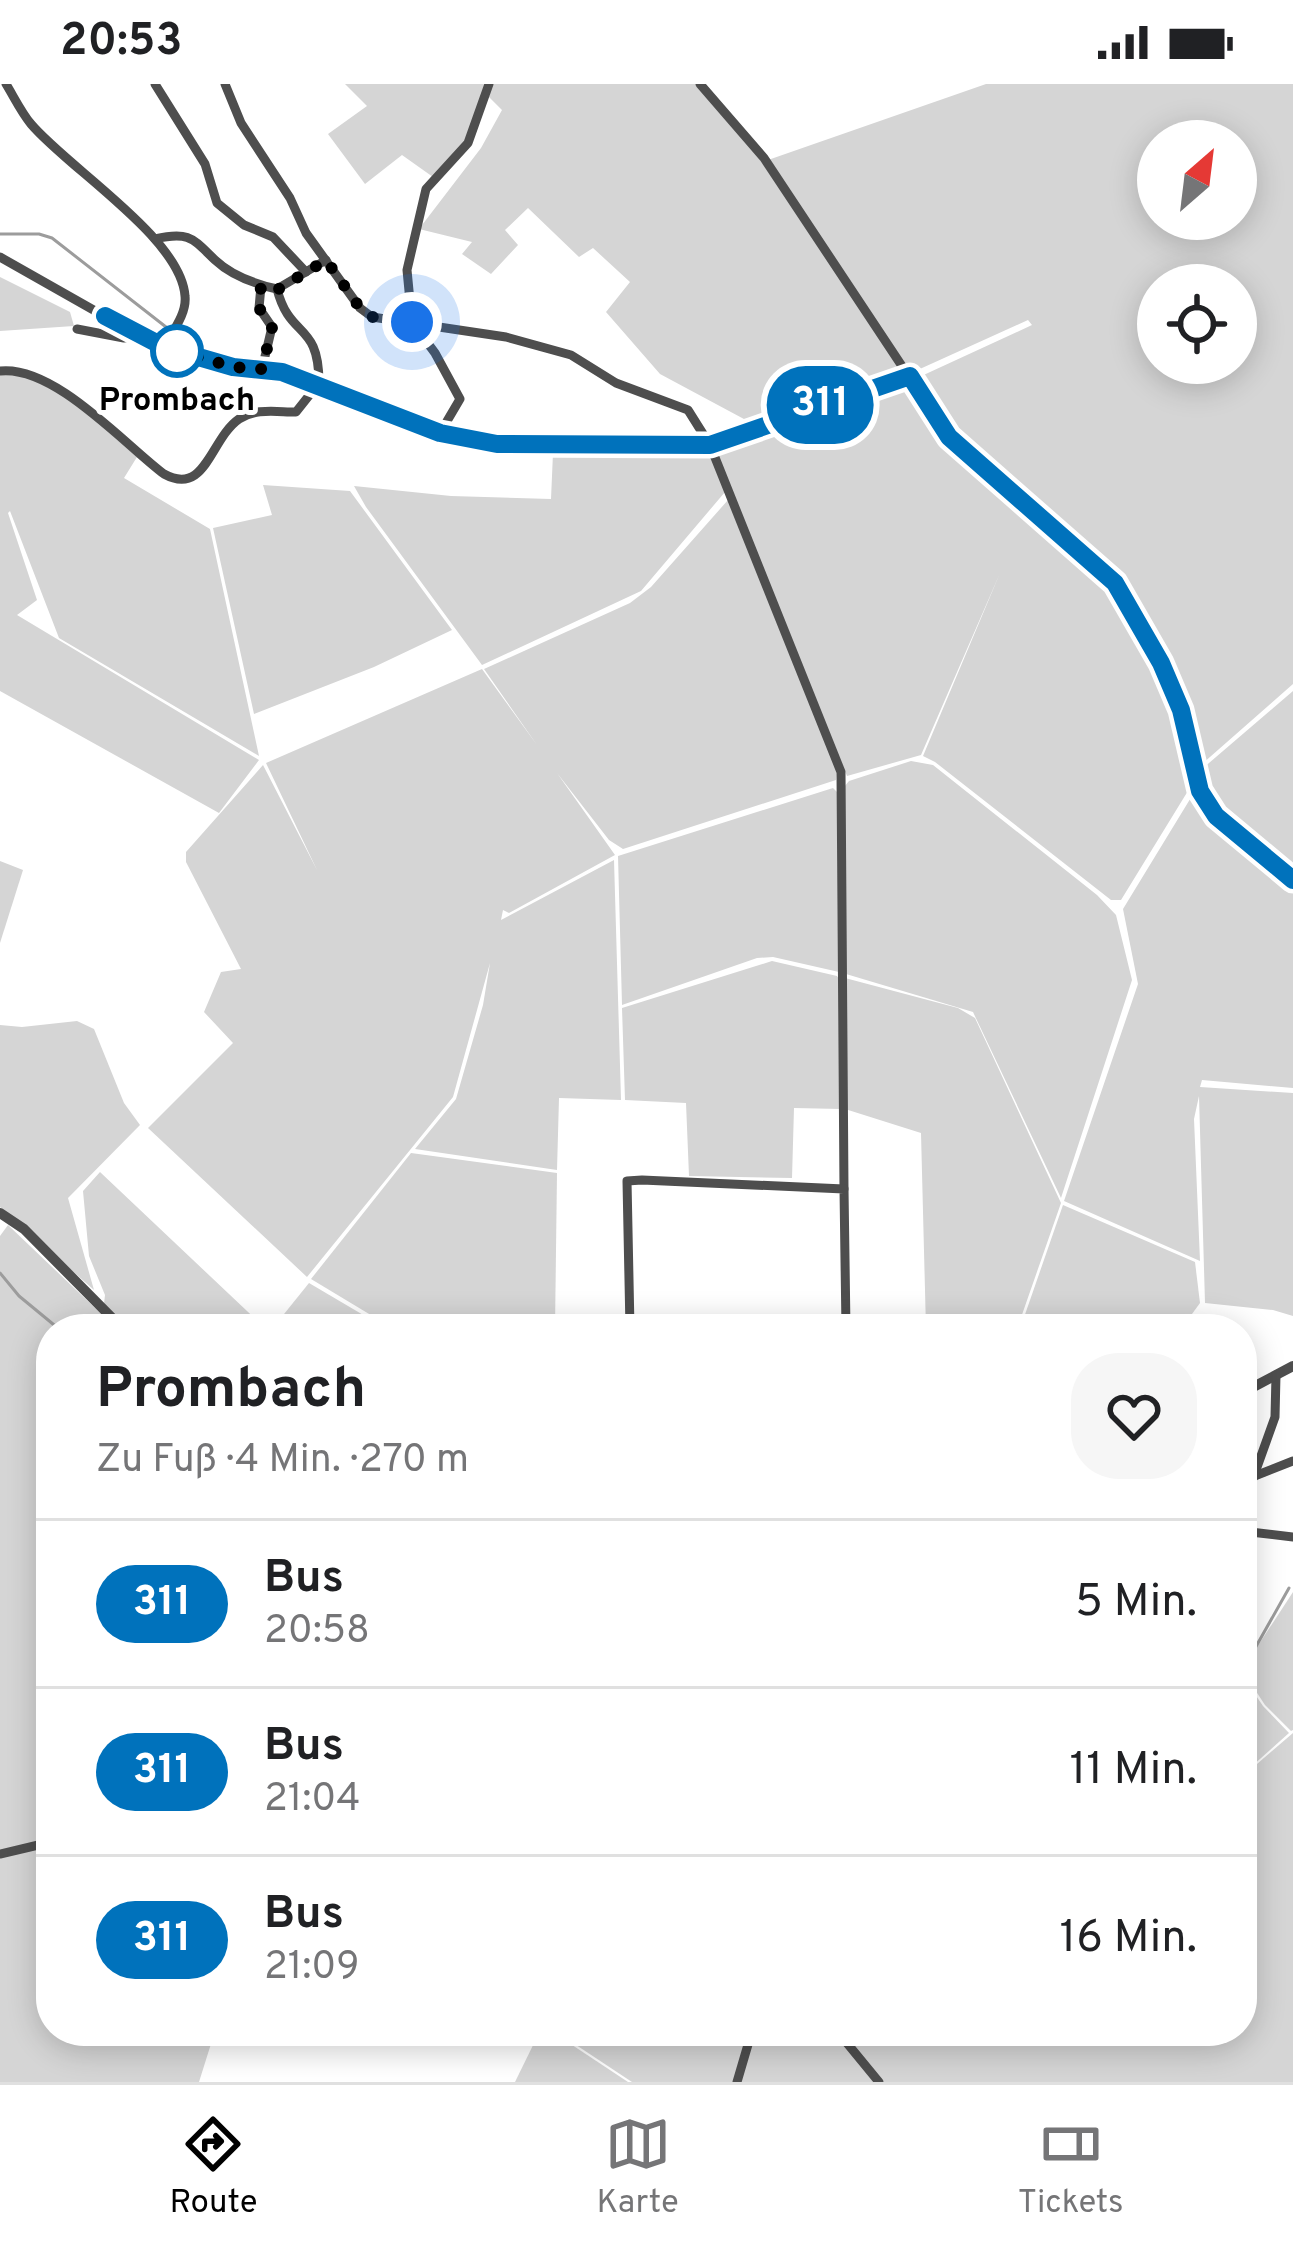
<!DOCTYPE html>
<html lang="de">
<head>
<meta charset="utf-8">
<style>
  :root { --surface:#fff; --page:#f6f6f6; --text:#202124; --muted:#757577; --line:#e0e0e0; --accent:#000 }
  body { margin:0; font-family:Overpass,sans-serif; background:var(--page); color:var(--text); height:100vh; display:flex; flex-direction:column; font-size:45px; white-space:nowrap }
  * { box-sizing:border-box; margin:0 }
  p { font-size:39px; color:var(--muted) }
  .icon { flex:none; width:66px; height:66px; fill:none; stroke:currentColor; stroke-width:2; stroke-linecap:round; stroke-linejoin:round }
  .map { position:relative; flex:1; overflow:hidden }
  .sheet { position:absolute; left:36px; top:1230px; width:1221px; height:732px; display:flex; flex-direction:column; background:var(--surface); border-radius:48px; box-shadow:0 6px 30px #0003 }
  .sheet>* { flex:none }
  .badge { padding:0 24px; border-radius:39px; font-size:42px; line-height:78px }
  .needle { width:78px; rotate:28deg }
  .buttons { position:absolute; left:1137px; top:36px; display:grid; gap:24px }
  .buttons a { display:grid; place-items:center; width:120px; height:120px; border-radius:50%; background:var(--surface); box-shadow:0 6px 30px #0003; font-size:60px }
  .you { position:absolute; width:60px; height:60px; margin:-30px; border:9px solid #fff; border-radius:50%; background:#1a73e8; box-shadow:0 0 0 18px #1a73e833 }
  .map>.badge { position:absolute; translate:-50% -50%; box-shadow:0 0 0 6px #fff }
  .round { display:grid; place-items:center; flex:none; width:126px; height:126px; border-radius:48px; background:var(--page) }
  .overview { display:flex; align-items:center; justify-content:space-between; height:204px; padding:0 60px }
  h1 { font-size:57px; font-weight:700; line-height:90px }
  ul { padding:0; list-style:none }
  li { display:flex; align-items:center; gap:36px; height:168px; padding:0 60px; border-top:3px solid var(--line) }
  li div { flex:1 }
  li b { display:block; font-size:45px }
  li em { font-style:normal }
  li .badge { min-width:132px; font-weight:700; text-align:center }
  .status { display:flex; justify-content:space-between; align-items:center; height:84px; padding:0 60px; background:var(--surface); direction:ltr }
  .status svg { height:33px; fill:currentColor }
  .dock { display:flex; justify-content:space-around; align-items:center; height:168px; border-top:3px solid var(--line); background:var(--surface); font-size:33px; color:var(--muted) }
  .dock a { display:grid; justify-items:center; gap:6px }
  .dock .active { color:var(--accent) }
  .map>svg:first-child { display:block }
  .green { fill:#d5d5d5; fill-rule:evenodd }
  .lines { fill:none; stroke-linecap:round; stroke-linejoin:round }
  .stream { stroke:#9c9c9c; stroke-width:3 }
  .minor { stroke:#4e4e4e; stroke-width:9 }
  .tertiary { stroke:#4e4e4e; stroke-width:10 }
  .line-casing { stroke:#fff; stroke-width:27 }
  .line { stroke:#0072bc; stroke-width:18 }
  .walk { stroke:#000; stroke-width:12; stroke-dasharray:0 21.6 }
  .stop-dot { fill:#fff; stroke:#0072bc; stroke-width:6 }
  .labels { text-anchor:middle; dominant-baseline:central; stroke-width:10; stroke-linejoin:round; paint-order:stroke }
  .stop-label { font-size:33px; font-weight:bold; fill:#000; stroke:#fff }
</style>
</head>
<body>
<div class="status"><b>20:53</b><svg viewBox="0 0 49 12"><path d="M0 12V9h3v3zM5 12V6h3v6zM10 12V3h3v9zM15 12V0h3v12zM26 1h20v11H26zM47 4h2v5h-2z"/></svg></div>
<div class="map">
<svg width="1293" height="1998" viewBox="0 0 1293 1998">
  <rect width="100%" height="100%" fill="#fff"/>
  <g class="green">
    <polygon points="345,0 487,0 466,58 433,93 402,71 365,100 328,50 367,22"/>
    <polygon points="492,0 696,0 748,58 898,280 897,291 826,312 757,342 660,290 606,228 630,198 593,164 579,173 528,124 505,146 518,161 491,190 462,170 472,158 419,145 481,64 502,26 489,13"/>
    <path d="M986,0H1293V600L1202,680L1176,607L1191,702L1121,816H1111L935,678L923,672L1000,489L921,671L847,692L717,373L716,364L880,305L891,306L1032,241L1028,236L911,289L768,76ZM1158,57H1236V135H1158ZM1158,201H1236V279H1158Z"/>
    <polygon points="0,193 70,228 74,242 0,247"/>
    <path d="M0,288C54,292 98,340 137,373L124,394L210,445L259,672L59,554L10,427L8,429L37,516L17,531L259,676L219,729L0,607Z"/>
    <polygon points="708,367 725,408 641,507 482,581 366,423 354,402 451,412 551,415 553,369"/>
    <polygon points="263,401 350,407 452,546 374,583 254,630 213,444 272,431"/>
    <polygon points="728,416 837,686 836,696 623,765 609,756 557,689 615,771 509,829 503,826 501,836 614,776 621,1016 559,1014 557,1086 415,1065 456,1015 483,921 490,879 453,1013 307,1193 148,1044 233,959 204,928 221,888 241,885 186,778 186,768 263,681 317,786 266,679 482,585 537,661 484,585 630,519 651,503"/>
    <polygon points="1293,607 1293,792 1220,729 1199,694 1202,685"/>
    <polygon points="911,677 933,681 1097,811 1116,831 1132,896 1061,1114 973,928 846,890 844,703 849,697"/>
    <polygon points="833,704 837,708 839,888 773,873 757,874 622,921 618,772"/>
    <polygon points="1195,707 1220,740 1287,794 1285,797 1293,804 1293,1004 1202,996 1200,1003 1293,1009 1293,1232 1273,1226 1205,1219 1199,1012 1194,1035 1200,1177 1064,1117 1138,900 1123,825"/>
    <polygon points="0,777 23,786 0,859"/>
    <polygon points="772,877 837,892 840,897 841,1025 794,1024 792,1094 689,1092 686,1019 625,1016 622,924"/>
    <polygon points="845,894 958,924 975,934 1061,1119 1017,1245 926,1245 921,1049 845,1025"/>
    <polygon points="77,937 94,945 124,1019 140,1041 68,1114 94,1206 0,1123 0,941 22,943"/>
    <polygon points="411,1069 557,1089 555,1245 394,1245 311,1195"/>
    <polygon points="100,1088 266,1245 128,1245 104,1220 105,1211 89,1172 83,1107"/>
    <polygon points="1063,1121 1195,1178 1200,1219 1181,1245 1020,1245"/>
    <polygon points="8,1141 117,1245 51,1245 51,1755 0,1767 0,1152"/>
    <polygon points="309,1199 387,1245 272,1245"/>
    <polygon points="1293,1508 1293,1646 1291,1647 1265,1621 1242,1586"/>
    <polygon points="1242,1591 1263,1622 1289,1649 1242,1691"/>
    <polygon points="1293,1649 1293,1998 881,1998 839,1947 1242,1947 1242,1693"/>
    <polygon points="51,1760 51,1947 215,1947 199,1998 0,1998 0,1772"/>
    <polygon points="540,1947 554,1949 628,1998 515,1998"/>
    <polygon points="555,1947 750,1947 735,1998 632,1998"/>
    <polygon points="755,1947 834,1947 875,1998 740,1998"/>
  </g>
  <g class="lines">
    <g class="stream">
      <polyline points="0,150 39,150 52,154 166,243"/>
      <polyline points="0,1189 19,1212 59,1245"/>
      <polyline points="1245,1582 1289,1504"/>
    </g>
    <g class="minor">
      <path d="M6,0C14,13 21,28 31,40C68,84 181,154 185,212C187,230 172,248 164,263"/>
      <polyline points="155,0 205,80 217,119 244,141 273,153 306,188"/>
      <polyline points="225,0 241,39 290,114 306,149 360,224 372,233 506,253 571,271 616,299 688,326 710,361 841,688 844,1105"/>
      <polyline points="700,0 764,74 949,353 1115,499 1161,579 1181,626 1200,707 1216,732 1293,796"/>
      <path d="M155,155C190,147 193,155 215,176C232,192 255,200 277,205L326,176"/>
      <polyline points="0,173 150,258 233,283 282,288 440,349 497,360 710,361 910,292"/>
      <polyline points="261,202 259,224 272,243 262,285"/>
      <polyline points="77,245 124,254 137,252"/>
      <path d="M0,287C54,281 123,359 164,390C206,413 210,355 239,335C255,324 276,328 296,328L319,299C319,237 290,256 277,205"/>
      <polyline points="440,349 460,315 435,269 412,238 407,186 426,105 468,59 489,0"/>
      <polyline points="630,1245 627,1097 642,1096 844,1105 846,1245"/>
      <polyline points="1242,1397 1293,1377"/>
      <polyline points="1242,1425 1275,1333 1276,1291"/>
      <polyline points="1242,1447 1293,1453"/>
      <polyline points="0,1770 51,1758"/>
      <polyline points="837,1947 879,1998"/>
      <polyline points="737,1998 752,1947"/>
    </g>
    <g class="tertiary">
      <polyline points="0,1129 24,1145 123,1245"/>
      <polyline points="1242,1309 1293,1282"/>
    </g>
  </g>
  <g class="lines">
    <defs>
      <polyline id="line" points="105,232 164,263 233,283 282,288 440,349 497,360 710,361 910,292 949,353 1115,499 1161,579 1181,626 1200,707 1216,732 1293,796"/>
    </defs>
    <use href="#line" class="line-casing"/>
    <use href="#line" class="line"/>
    <polyline class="walk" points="177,267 233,283 262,285 272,244 259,224 261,202 277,206 326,176 360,224 372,233 412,238"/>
  </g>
  <circle class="stop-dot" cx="177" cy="267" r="24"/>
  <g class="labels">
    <g class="stop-label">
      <text x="177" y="318">Prombach</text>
    </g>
  </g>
</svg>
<div class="buttons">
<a><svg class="needle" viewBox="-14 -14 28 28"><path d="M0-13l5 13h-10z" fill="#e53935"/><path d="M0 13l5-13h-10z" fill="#757577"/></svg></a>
<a><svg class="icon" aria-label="locate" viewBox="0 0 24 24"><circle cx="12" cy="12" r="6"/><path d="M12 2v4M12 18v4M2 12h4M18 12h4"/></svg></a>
</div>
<div class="you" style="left:412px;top:238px"></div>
<b class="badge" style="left:820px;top:321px;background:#0072bc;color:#fff">311</b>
<section class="sheet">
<div class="overview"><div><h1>Prombach</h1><p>Zu Fuß · 4 Min. · 270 m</p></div><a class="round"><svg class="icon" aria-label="heart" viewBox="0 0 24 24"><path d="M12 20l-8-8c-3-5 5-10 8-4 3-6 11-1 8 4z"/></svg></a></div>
<ul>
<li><span class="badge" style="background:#0072bc;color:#fff">311</span><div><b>Bus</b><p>20:58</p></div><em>5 Min.</em></li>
<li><span class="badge" style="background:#0072bc;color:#fff">311</span><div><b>Bus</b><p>21:04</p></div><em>11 Min.</em></li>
<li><span class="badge" style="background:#0072bc;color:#fff">311</span><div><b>Bus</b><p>21:09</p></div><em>16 Min.</em></li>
</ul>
</section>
</div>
<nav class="dock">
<a class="active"><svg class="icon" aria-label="directions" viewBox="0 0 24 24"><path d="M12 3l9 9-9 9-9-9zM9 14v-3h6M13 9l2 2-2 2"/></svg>Route</a>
<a><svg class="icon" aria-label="map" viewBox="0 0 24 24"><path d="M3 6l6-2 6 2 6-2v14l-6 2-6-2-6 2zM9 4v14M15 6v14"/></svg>Karte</a>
<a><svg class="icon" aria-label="tickets" viewBox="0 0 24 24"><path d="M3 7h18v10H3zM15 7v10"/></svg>Tickets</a>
</nav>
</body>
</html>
